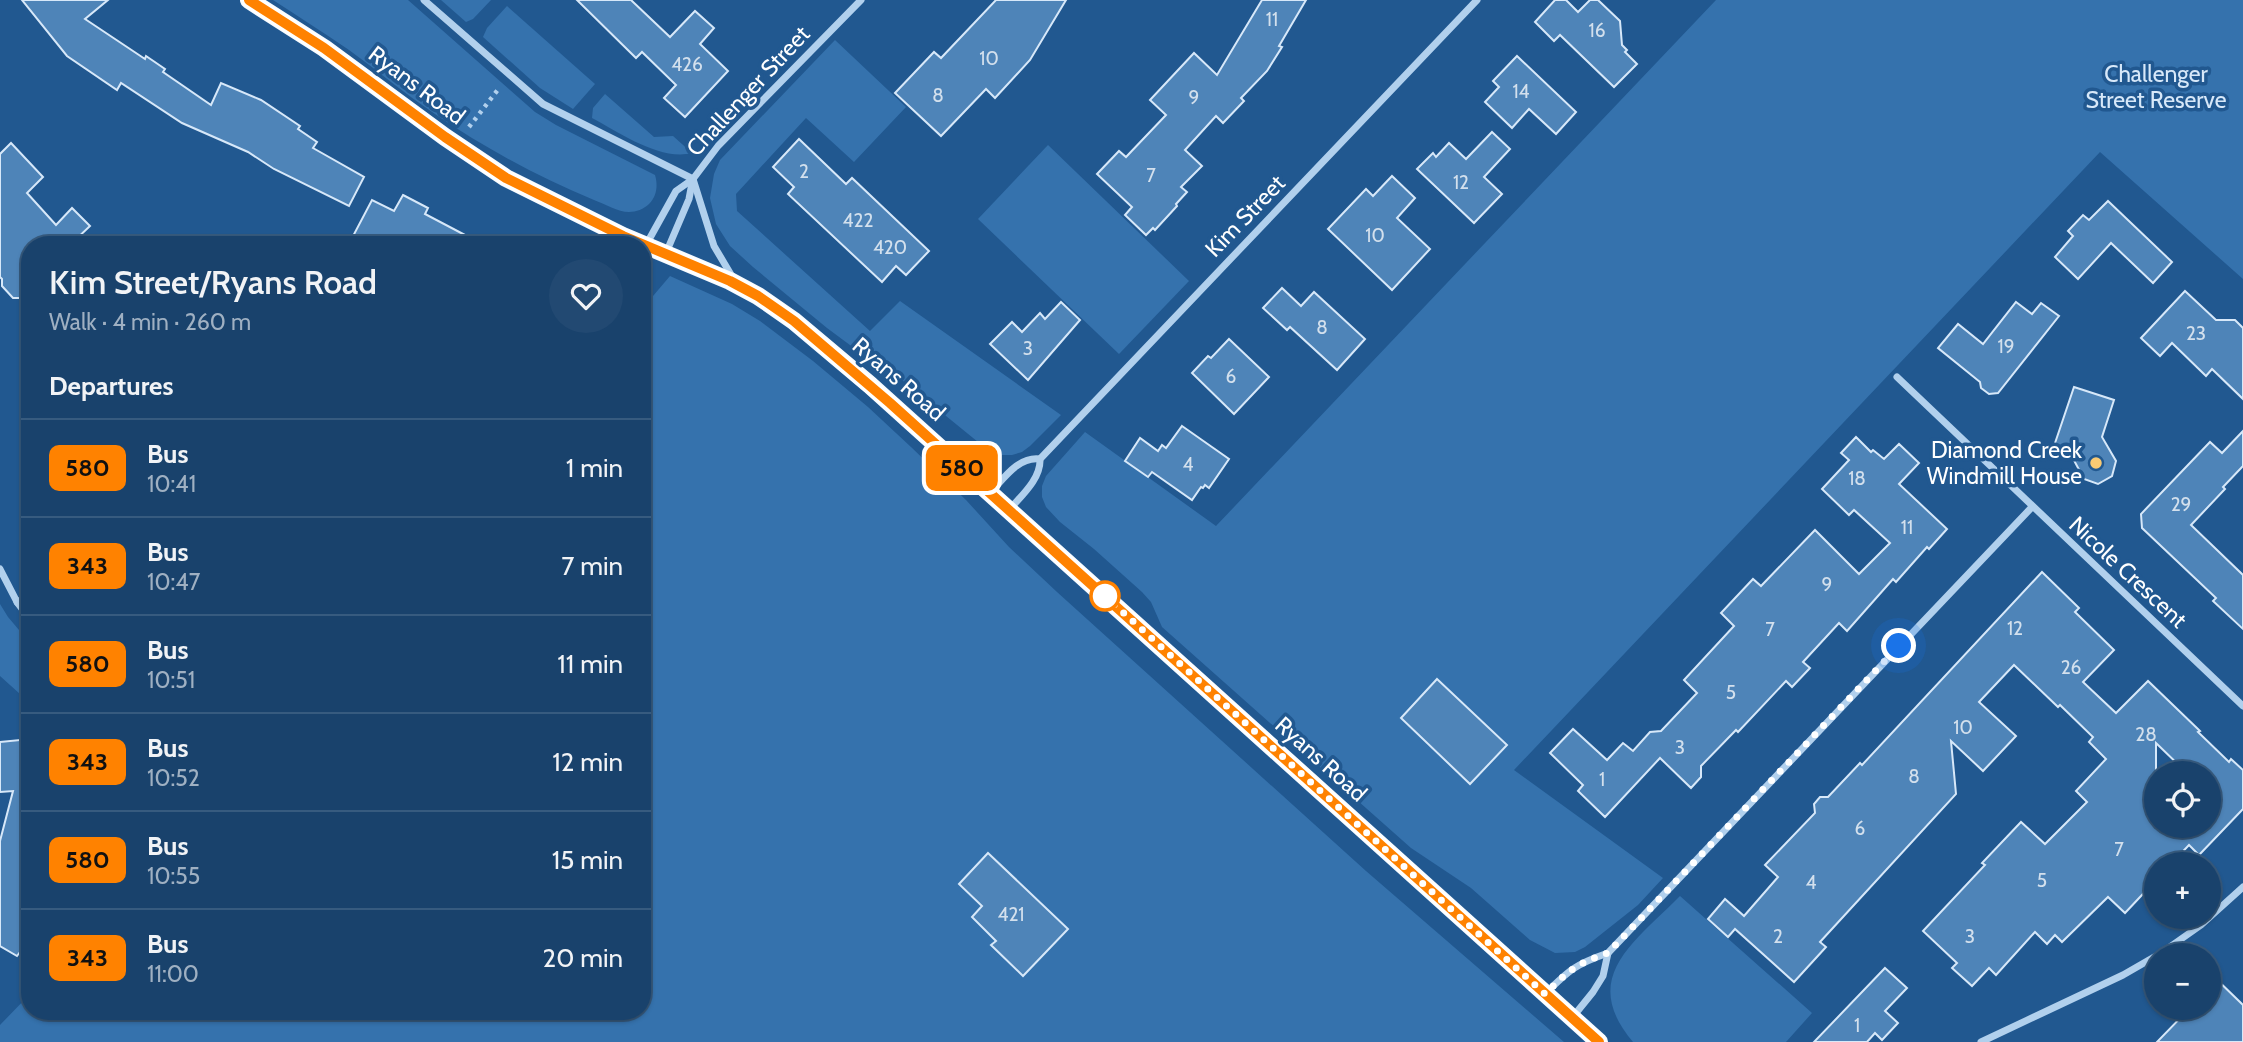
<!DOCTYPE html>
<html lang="en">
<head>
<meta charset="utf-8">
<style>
  :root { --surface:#19426c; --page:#224972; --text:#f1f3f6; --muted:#9fb0c2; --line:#375b7f }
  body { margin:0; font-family:Cabin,sans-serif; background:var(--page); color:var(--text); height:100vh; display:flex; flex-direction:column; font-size:26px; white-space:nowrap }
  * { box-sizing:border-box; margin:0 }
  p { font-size:23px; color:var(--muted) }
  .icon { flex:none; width:38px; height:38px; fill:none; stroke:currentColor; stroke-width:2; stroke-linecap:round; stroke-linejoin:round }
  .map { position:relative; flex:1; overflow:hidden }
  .sheet { position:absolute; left:21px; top:236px; width:630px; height:784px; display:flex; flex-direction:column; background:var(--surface); border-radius:28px; box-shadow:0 2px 5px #0004,0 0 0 2px var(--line) }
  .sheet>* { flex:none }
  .badge { padding:0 14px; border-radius:10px; font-size:24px; line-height:46px }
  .fabs { position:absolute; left:2144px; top:761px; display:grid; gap:14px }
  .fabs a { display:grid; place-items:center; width:77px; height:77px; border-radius:50%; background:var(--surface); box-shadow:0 2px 5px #0004,0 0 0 2px var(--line); font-size:35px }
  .you { position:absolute; width:35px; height:35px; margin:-18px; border:5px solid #fff; border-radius:50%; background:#1a73e8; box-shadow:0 0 0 10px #1a73e833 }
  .map>.badge { position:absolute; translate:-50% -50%; box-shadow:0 0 0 4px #fff }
  h2 { padding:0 28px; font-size:26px; line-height:63px }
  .round { display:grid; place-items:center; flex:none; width:74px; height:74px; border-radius:37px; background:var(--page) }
  .overview { display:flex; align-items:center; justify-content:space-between; height:119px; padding:0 28px }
  h1 { font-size:33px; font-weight:600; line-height:52px }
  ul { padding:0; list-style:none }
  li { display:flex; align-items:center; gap:21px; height:98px; padding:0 28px; border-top:2px solid var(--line) }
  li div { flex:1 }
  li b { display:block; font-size:26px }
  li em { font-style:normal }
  li .badge { min-width:77px; font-weight:700; text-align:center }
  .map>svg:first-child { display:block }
  .green { fill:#3572ad }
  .building { fill:#4e84b8; stroke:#d7e8f9; stroke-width:2; fill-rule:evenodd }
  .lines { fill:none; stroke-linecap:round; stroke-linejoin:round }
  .path { stroke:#b1d0ed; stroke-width:4.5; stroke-dasharray:3.5 5; stroke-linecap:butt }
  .street { stroke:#b1d0ed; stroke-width:7 }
  .primary { stroke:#f7fbff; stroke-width:18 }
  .line-casing { stroke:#fff; stroke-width:16 }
  .line { stroke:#ff8200; stroke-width:10 }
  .walk { stroke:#fff; stroke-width:7; stroke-dasharray:0 12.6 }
  .poi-dot { fill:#f9ca73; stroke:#215890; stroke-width:2.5 }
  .stop-dot { fill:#fff; stroke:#ff8200; stroke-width:3.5 }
  .labels { text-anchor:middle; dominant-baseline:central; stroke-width:7; stroke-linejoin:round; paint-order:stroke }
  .number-label { font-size:19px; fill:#d3e0ed }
  .park-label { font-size:23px; fill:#d7e8f9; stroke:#215890 }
  .street-label { font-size:23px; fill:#fff; stroke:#215890 }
  .poi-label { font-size:23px; fill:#fff; stroke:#215890; text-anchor:end }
</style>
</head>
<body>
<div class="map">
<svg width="2243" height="1042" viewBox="0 0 2243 1042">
  <rect width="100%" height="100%" fill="#215890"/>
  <g class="green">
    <path d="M273,0H408L535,112L556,125L655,175C658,185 657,196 649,204C644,209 636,212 629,212C618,212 605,204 594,200C538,177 485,148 435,114C405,94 378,71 349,50C324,33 298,16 273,0Z"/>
    <polygon points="441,0 491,0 473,19 466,22"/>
    <polygon points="1716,0 2243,0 2243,279 2100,152 1514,770 1663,878 1638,905 1585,947 1575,952 1555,953 1530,940 1471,888 1411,848 1162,627 1151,602 1142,592 1094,549 1060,522 1046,507 1042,497 1042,486 1046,476 1085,432 1216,526"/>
    <polygon points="507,6 595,84 573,109 540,88 483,37 487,28"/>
    <polygon points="835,40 906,107 854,162 806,118 736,194 737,211 870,331 900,301 1061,415 1030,446 1022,452 1012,455 1002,455 978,442 892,372 862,354 827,328 753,267 730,246 716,224 710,198 714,174 720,160"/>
    <path d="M605,94L654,137L673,136L692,153C660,161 620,133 592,118L593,108Z"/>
    <polygon points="1048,145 1189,281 1119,354 978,219"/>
    <polygon points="670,276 732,304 760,321 813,361 868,407 911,447 966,500 1009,547 1057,592 1366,871 1564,1042 0,1042 0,1025 30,994 30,1012 642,1012 642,309"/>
    <polygon points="0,604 8,617 30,643 30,703 0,676"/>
    <path d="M1680,896L1812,1013L1786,1042H1633C1578,977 1635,942 1680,896Z"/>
  </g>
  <g class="building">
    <polygon points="22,0 108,0 85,19 145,59 146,56 165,69 163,72 211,105 221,83 261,100 300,126 298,129 317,142 313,148 364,177 349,206 274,169 248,152 182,123 121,83 117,90 67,56"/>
    <polygon points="577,0 631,0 670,37 695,11 714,28 700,44 728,71 685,117 664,98 676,85 642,52 636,58"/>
    <polygon points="996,0 1066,0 1030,60 995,98 986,89 941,136 895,93 934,52 941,58"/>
    <polygon points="1262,0 1306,0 1279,46 1282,47 1267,71 1241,98 1244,101 1223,123 1216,116 1185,150 1202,166 1181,187 1187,192 1176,204 1177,206 1155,230 1153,228 1146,235 1125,215 1132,207 1097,174 1119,151 1126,157 1166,115 1150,100 1194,53 1217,75"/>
    <polygon points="1555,0 1566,0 1578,12 1590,0 1598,0 1620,21 1622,45 1627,50 1625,52 1637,64 1614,87 1560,35 1554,41 1535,22"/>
    <polygon points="1517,56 1576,112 1556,134 1529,109 1512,128 1485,102 1499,87 1493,81"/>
    <polygon points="1492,132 1510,149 1484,177 1502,194 1474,223 1417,169 1433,153 1436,157 1449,143 1466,159"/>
    <polygon points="799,139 846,184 852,178 929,251 906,275 896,266 882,282 788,194 794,187 773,167"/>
    <polygon points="11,143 43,177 27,193 56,225 72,208 90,226 72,243 74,245 30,245 30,298 13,298 2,286 2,279 0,277 0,154"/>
    <polygon points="1392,176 1415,198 1397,218 1430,249 1392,290 1328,229 1366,189 1373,196"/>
    <polygon points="403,195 428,208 425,214 484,245 365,245 352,238 372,200 394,211"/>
    <polygon points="2108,201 2172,262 2153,283 2111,243 2078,279 2055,257 2073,236 2068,231 2083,215 2089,220"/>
    <polygon points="1282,288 1301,306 1314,292 1365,339 1337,370 1290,327 1287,330 1263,308"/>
    <polygon points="2185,291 2216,320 2235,320 2243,328 2243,399 2212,369 2206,376 2172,343 2160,356 2141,338"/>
    <polygon points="1061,302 1080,320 1028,380 990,344 1012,322 1022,332 1040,313 1045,319"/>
    <polygon points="2016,302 2032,314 2041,303 2059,316 1998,393 1989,394 1981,388 1980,382 1938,348 1958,324 1983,344"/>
    <polygon points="1229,339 1269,377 1234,414 1192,373 1208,356 1211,358"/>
    <polygon points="2074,387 2114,400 2102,437 2116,461 2112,476 2098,484 2084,479 2069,451 2054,446"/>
    <polygon points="1182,426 1229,459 1209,488 1205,485 1203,488 1201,487 1192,500 1152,472 1148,477 1125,461 1140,438 1158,451 1162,445 1166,448"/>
    <polygon points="2243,431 2243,466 2223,487 2225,489 2191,525 2243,575 2243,629 2213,601 2216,598 2142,528 2141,514 2210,442 2222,453"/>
    <polygon points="1856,437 1871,452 1873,450 1884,459 1899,444 1919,463 1899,484 1947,529 1929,549 1927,547 1896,582 1893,579 1847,631 1839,623 1803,662 1810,668 1792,687 1786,681 1738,732 1736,730 1701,766 1701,777 1691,788 1660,758 1605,817 1578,791 1583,785 1550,753 1573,729 1607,760 1623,743 1633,751 1650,732 1661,731 1697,693 1684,680 1734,626 1721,613 1753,579 1761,586 1815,530 1859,574 1890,543 1854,510 1849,515 1822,489 1849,460 1841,453"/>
    <path d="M2042,572L2079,608L2075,612L2114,650L2083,682L2116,713L2148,681L2200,731L2198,732L2229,762L2231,759L2243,770V809L2199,855L2189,845L2171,864H2156V880L2125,913L2108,897L2062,942L2055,935L2047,944L2035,932L1996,975L1989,968L1972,986L1952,968L1957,963L1923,931L1985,865L1982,863L2021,822L2045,844L2087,802L2076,791L2106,759L2089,742L2093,737L2060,705L2058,707L2014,665L1979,702L2016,736L1983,771L1951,741L1956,794L1820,942L1826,947L1794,982L1735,929L1728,937L1708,919L1725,899L1744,916L1778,877L1765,865L1815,813L1814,804L1820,797H1828L1860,763L1862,765ZM2156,743L2188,774H2208V826H2156Z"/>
    <polygon points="1437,679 1507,745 1470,784 1401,718"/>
    <polygon points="30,739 30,865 23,892 30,896 30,959 20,952 17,956 0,946 0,841 13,791 0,792 0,742"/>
    <polygon points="988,853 1068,929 1023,976 991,945 996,941 972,917 982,906 959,884"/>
    <polygon points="1885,968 1907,988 1885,1011 1898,1023 1882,1040 1875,1033 1867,1042 1814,1042"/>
    <polygon points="2208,971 2243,1005 2243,1042 2157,1042 2190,1008 2208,1008"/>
  </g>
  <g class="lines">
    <polyline class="path" points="469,127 500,87"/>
    <g class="street">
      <polyline points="424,0 543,104 693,179"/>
      <polyline points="693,179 714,246 733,278"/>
      <polyline points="646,245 676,191 693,179 718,146 861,0"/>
      <polyline points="666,253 689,199 692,183"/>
      <polyline points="1897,377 2243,706"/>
      <path d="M991,492C1004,478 1019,456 1040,459"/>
      <path d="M1009,510C1021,496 1041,479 1040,459L1477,0"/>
      <polyline points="0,569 17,602 30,619"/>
      <polyline points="17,602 30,596"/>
      <polyline points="2157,956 2201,925 2243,887"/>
      <path d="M1545,994C1569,970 1576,964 1608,953L2032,507"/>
      <polyline points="1572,1018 1593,992 1603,976 1608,953"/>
      <polyline points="1981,1042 2123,975 2156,956"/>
    </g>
    <polyline class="primary" points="249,0 324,48 445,137 506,178 623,236 730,281 758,296 794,321 870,385 1599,1042"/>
  </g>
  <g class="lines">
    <defs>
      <polyline id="line" points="249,0 324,48 445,137 506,178 623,236 730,281 758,296 794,321 890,403 1599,1042"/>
    </defs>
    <use href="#line" class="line-casing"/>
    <use href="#line" class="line"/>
    <path class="walk" d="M1105,596L1545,994C1569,970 1576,964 1608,953L1899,646"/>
  </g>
  <circle class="poi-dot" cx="2096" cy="463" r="7"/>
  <circle class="stop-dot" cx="1105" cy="596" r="14"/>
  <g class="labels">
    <g class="number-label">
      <text x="1272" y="19">11</text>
      <text x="1597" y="30">16</text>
      <text x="989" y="58">10</text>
      <text x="687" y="64">426</text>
      <text x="1521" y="91">14</text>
      <text x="938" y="95">8</text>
      <text x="1194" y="97">9</text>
      <text x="804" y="171">2</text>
      <text x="1151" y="175">7</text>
      <text x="1461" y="182">12</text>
      <text x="858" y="220">422</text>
      <text x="1375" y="235">10</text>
      <text x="890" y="247">420</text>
      <text x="1322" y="327">8</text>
      <text x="2196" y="333">23</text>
      <text x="2006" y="346">19</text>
      <text x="1028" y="348">3</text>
      <text x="1231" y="376">6</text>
      <text x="1188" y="464">4</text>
      <text x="1857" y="478">18</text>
      <text x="2181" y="504">29</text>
      <text x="1907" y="527">11</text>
      <text x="1827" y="584">9</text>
      <text x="2015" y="628">12</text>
      <text x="1770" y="629">7</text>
      <text x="2071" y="667">26</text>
      <text x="1731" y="692">5</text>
      <text x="1963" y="727">10</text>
      <text x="2146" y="734">28</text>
      <text x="1680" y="747">3</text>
      <text x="1914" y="776">8</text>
      <text x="1602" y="779">1</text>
      <text x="1860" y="828">6</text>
      <text x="2119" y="849">7</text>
      <text x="2042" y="880">5</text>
      <text x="1811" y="882">4</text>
      <text x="1011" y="914">421</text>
      <text x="1778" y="936">2</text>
      <text x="1970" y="936">3</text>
      <text x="1857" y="1025">1</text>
    </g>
    <g class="park-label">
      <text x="2156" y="74">Challenger<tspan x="2156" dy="26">Street Reserve</tspan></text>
    </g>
    <g class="street-label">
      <text transform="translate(417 85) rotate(37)">Ryans Road</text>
      <text transform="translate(748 91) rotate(-47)">Challenger Street</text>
      <text transform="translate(1245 216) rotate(-46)">Kim Street</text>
      <text transform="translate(899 379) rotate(41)">Ryans Road</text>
      <text transform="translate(2128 572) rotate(43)">Nicole Crescent</text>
      <text transform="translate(1321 759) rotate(42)">Ryans Road</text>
    </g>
    <g class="poi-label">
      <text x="2082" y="450">Diamond Creek<tspan x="2082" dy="26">Windmill House</tspan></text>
    </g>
  </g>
</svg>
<div class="fabs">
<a><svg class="icon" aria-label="locate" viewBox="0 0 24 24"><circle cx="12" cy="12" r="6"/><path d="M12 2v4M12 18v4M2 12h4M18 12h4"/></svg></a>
<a>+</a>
<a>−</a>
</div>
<div class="you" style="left:1899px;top:646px"></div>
<b class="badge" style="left:962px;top:468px;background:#ff8200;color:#111">580</b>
<section class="sheet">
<div class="overview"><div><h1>Kim Street/Ryans Road</h1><p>Walk · 4 min · 260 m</p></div><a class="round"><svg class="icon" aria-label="heart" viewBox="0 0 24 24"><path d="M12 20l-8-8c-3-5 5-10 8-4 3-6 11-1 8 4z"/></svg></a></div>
<h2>Departures</h2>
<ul>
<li><span class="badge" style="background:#ff8200;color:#111">580</span><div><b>Bus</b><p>10:41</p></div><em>1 min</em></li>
<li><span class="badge" style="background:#ff8200;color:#111">343</span><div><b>Bus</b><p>10:47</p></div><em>7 min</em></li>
<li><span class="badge" style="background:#ff8200;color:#111">580</span><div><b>Bus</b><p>10:51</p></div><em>11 min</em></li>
<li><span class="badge" style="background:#ff8200;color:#111">343</span><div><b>Bus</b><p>10:52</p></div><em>12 min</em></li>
<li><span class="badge" style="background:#ff8200;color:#111">580</span><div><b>Bus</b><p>10:55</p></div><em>15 min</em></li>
<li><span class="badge" style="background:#ff8200;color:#111">343</span><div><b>Bus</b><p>11:00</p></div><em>20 min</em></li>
</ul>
</section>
</div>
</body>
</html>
